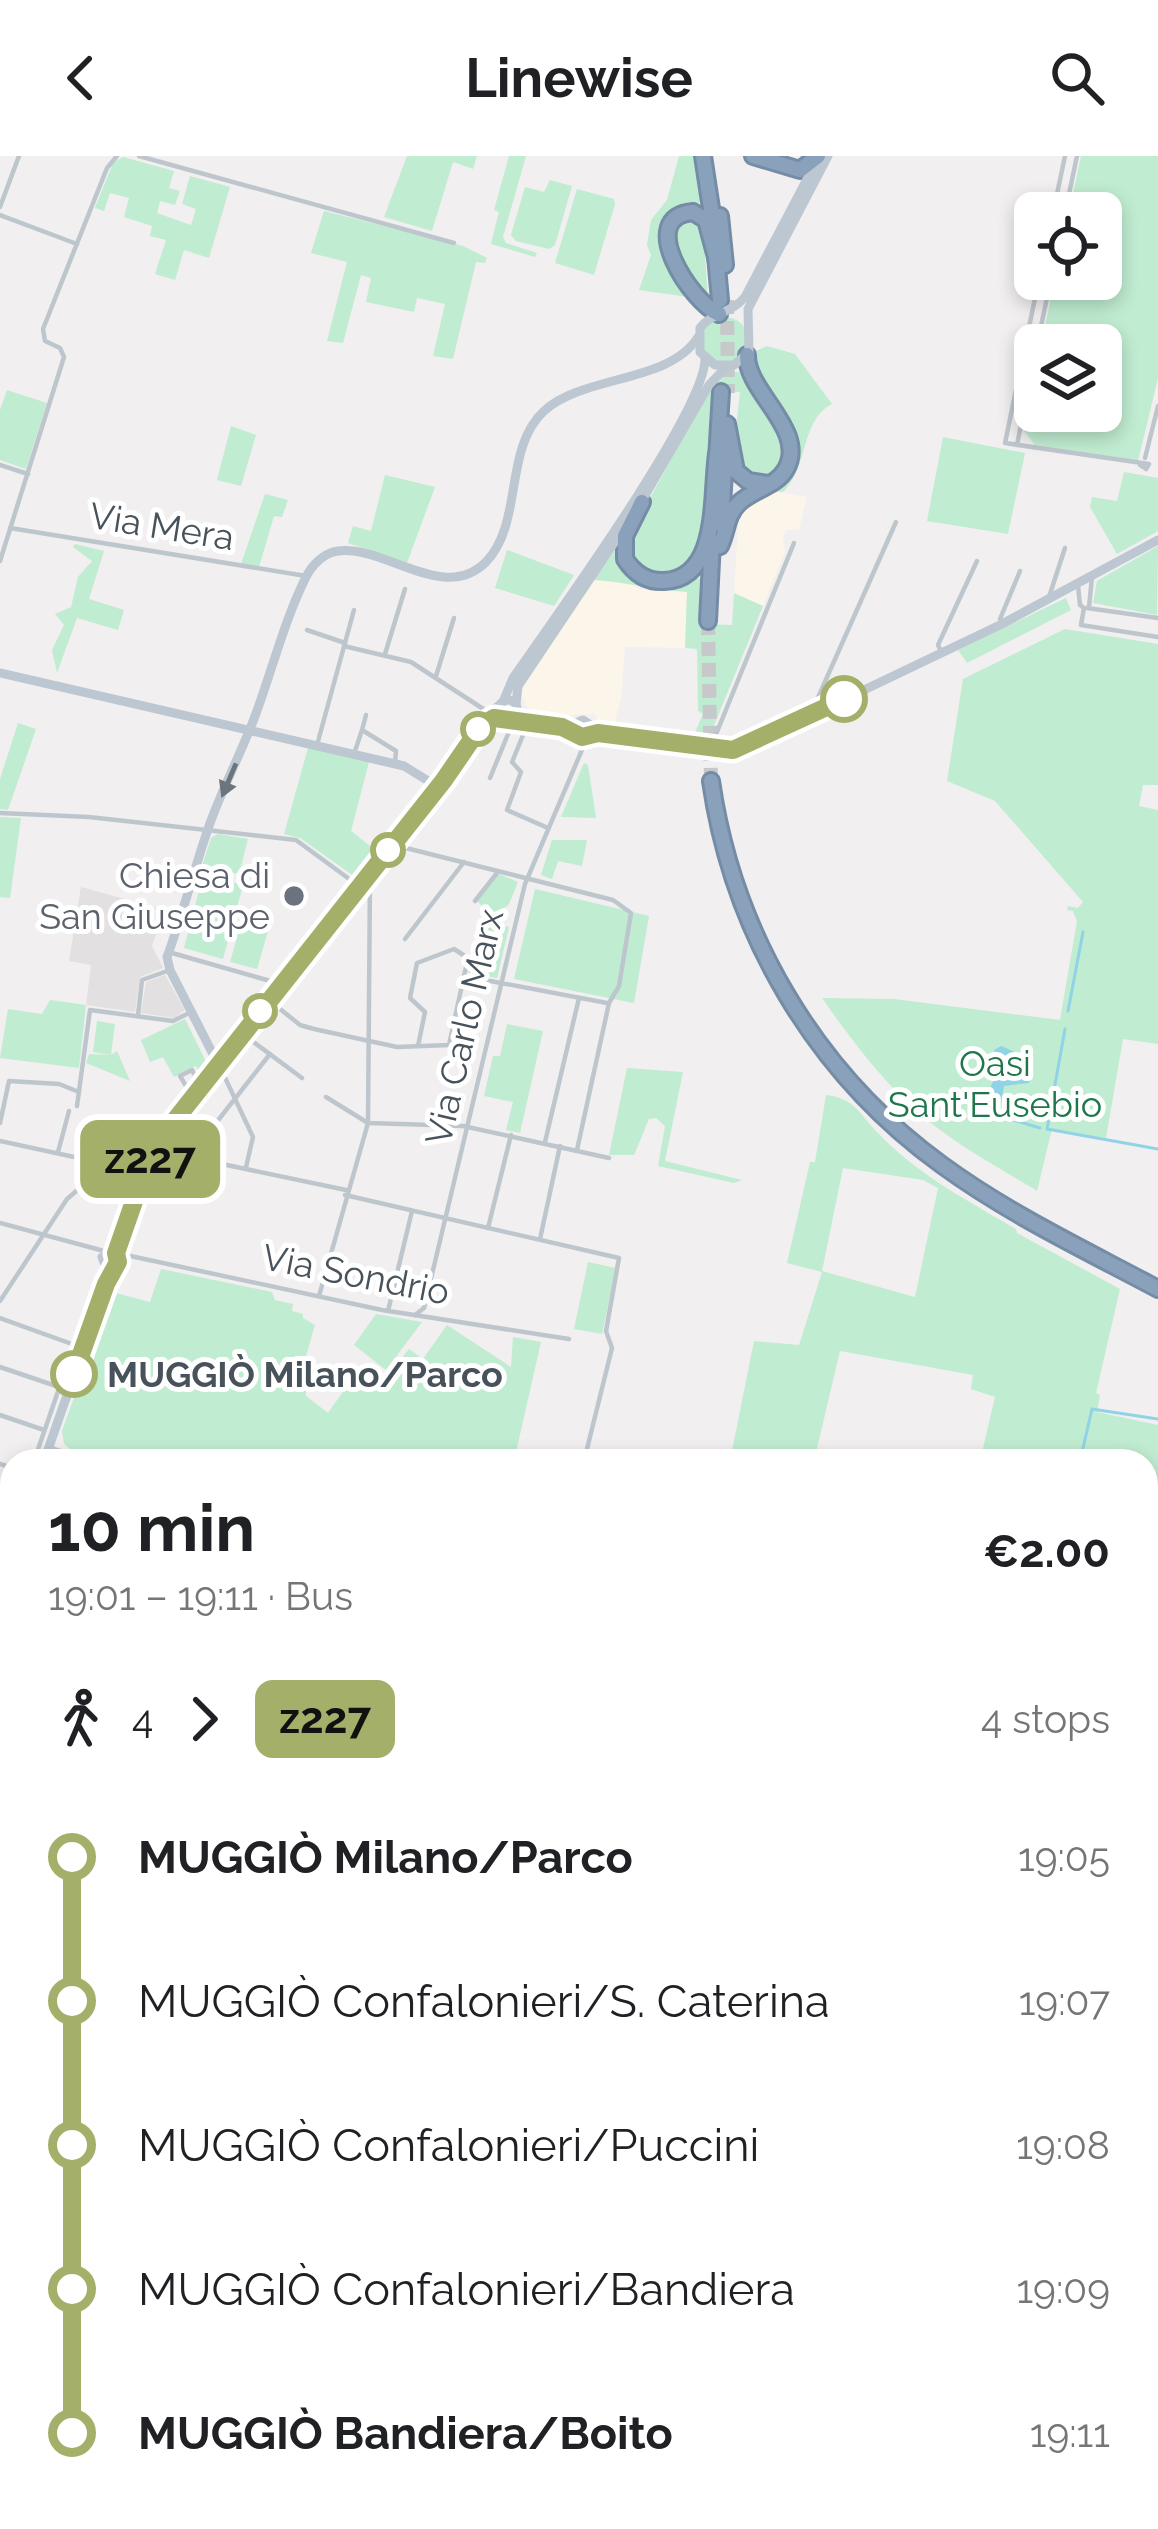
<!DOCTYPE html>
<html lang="en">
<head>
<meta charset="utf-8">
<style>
  :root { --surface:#fff; --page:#f6f6f6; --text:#202124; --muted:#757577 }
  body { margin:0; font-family:Raleway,sans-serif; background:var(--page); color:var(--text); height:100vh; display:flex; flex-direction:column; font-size:45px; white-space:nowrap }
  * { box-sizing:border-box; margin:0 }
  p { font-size:39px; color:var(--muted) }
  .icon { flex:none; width:66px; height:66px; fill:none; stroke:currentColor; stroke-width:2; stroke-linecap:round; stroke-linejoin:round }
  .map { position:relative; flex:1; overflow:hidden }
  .side { position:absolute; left:0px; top:1293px; width:1158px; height:1080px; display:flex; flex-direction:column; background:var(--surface); border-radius:36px 36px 0 0; box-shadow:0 6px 18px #0003 }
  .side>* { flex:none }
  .badge { padding:0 24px; border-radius:18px; font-size:42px; line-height:78px }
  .controls { position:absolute; left:1014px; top:36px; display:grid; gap:24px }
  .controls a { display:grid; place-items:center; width:108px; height:108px; border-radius:18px; background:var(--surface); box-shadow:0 6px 18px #0003; font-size:60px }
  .map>.badge { position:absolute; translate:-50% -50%; box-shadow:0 0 0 6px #fff }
  .legs { display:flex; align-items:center; gap:18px; height:132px; padding:0 48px; font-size:39px }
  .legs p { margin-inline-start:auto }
  .headline { display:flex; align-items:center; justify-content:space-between; height:204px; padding:0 48px }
  h1 { font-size:66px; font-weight:700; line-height:90px }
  ul { padding:0 48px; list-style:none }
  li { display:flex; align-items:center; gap:42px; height:144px; font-size:45px }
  li i { display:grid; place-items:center; width:18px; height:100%; margin:0 15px; background:currentColor }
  li i::after { content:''; width:30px; height:30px; margin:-15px; border:9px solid; border-radius:50%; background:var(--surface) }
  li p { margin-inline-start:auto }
  li:first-child i { background:linear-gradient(#0000 50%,currentColor 0) }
  li:last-child i { background:linear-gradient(currentColor 50%,#0000 0) }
  header { display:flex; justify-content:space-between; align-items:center; height:156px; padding:0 48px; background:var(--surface); font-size:54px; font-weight:700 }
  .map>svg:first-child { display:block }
  .commercial { fill:#fbf6e9 }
  .education { fill:#e2e0e0 }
  .green { fill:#c0ecd1; fill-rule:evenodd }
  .water { fill:#90d3e6 }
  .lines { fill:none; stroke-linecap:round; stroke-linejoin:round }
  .stream { stroke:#90d3e6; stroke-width:3 }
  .highway-tunnel { stroke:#c7c8ca; stroke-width:14; stroke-dasharray:14 7; stroke-linecap:butt }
  .highway-casing { stroke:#758ca6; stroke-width:20 }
  .street { stroke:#bec6cd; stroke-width:4.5 }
  .secondary { stroke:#bdc7d1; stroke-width:9 }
  .primary { stroke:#b0becb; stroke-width:10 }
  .highway { stroke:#89a1ba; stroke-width:14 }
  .oneway { fill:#6b757e }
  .line-1-casing { stroke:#fff; stroke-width:27 }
  .line-1 { stroke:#a4b069; stroke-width:18 }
  .stop-1-dot { fill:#fff; stroke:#a4b069; stroke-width:6 }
  .worship-dot { fill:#6b7280; stroke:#fff; stroke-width:4.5 }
  .labels { text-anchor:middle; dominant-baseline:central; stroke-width:10; stroke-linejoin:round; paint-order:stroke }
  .street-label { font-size:36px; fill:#48525b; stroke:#fff }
  .worship-label { font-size:36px; fill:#5b616d; stroke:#fff; text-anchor:end }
  .park-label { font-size:36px; fill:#1d774b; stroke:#fff }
  .stop-label { font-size:36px; font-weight:bold; fill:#48525b; stroke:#fff; text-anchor:start }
</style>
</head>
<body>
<header><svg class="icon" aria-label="back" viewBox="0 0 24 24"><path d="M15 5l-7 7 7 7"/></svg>Linewise<svg class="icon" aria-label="search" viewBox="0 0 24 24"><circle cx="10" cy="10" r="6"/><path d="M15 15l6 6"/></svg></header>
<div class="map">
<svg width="1158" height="2373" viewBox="0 0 1158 2373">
  <rect width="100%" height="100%" fill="#f1efef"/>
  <g class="commercial">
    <polygon points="766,334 807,341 799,374 786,374 783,380 785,396 763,450 734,437 739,352"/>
    <polygon points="594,424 629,426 640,433 687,435 685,492 625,491 621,543 613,572 599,567 595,558 540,561 530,556 521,541 522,533"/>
  </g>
  <g class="education">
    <polygon points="81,731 165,754 152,790 163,812 140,821 135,856 86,849 91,809 69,805"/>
    <polygon points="165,819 185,854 174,862 141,857 146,826"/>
  </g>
  <g class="green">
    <polygon points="407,0 477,0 473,13 453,6 432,75 384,61"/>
    <polygon points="509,0 526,0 503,81 506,87 537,97 535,101 491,88 499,56 494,54"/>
    <polygon points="679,0 694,0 702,43 696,50 668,59 659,83 688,141 639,134 651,99 647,89 651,64 667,44"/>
    <polygon points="1081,0 1158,0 1158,222 1138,305 1035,289 1024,275 1035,220 1035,255 1101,255 1101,189 1041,189 1055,123 1101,123 1101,57 1069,57"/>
    <polygon points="123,1 174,15 169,32 180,35 175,49 160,45 157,57 191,69 196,53 182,48 190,20 230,31 209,102 184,94 175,124 155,118 166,84 150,80 152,70 124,61 129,42 110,37 104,55 95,52 113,7"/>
    <polygon points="550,24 572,30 555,89 549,93 516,85 511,79 525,31 544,36"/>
    <polygon points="577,33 614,43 615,48 594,119 555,107"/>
    <polygon points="324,55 463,90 487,102 485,107 476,106 453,203 433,200 445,148 417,142 414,156 366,146 371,122 361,119 343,187 327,185 347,106 311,97"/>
    <polygon points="692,63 703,71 708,143 698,136 668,82 672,69"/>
    <circle cx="725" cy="184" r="23"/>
    <path d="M767,190L795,198L832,248C800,264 809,311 783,336L766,334L794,307L750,206L756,195Z"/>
    <polygon points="726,216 741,216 747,220 784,287 786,296 779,316 757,323 740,312 734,290 740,236 715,235 705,389 690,411 657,422 633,409 627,385 702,246"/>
    <polygon points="7,234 47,247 26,313 0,304 0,254"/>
    <polygon points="231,270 256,279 241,330 217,324"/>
    <polygon points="943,281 1025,297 1008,378 927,365"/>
    <polygon points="1124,316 1158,322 1158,375 1117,398 1090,351 1092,341 1117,345"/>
    <polygon points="385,319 435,331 407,407 348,387 353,370 371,375"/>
    <polygon points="265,338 288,344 282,361 274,360 259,411 241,408"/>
    <polygon points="75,388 104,395 89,443 124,454 118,474 77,462 57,517 52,494 64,469 55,458 71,451 78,421 92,405 73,391"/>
    <polygon points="1158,390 1157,459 1093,447 1097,425"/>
    <path d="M617,391L622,412L634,422L693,420L702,423L703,468L732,469L734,437L763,450L708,584L693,581L703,558L698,555L697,493L685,492L687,436C654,434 627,426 594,424Z"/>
    <polygon points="507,394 574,419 554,450 495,432"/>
    <polygon points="1066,442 1071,454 967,507 958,494"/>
    <path d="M1065,473L1158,488V629H1143L1139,650L1158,654V888L1123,883L1106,982L1052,973L1037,1035C1000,1012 960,991 926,963C885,929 853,886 822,842L894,843L1060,864L1077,765L1073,755L1067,754L1068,750L1078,752L1083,746L995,645L947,625L963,523Z"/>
    <polygon points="18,567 36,573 8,654 0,653 0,623"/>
    <polygon points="308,592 369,606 351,675 379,697 358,723 300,682 284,678"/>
    <polygon points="584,607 588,609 596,662 561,661"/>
    <polygon points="0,661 21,662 10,742 0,741"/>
    <polygon points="218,678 248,683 239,718 202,710 211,682"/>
    <polygon points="552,684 587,684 582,710 558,705 552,723 541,719"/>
    <polygon points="499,718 518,726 509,748 493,761 477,745"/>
    <polygon points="203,719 243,729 223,803 184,792"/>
    <polygon points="535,733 649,760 634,847 514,823"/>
    <polygon points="487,766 509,771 497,822 468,817 477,774"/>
    <polygon points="241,767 268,775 257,813 230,806"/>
    <polygon points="50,844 86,849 79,912 0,902 8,853 42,858"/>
    <polygon points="185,863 208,910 201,920 196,910 174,921 163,901 150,906 141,884"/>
    <polygon points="97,865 115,868 111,899 117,895 130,925 86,907 89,898 110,899 93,896"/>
    <polygon points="507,868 543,875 520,977 506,974 513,946 484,940 493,900 500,900"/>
    <polygon points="627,912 683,916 665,1005 742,1024 734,1027 658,1010 665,970 656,962 649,963 634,999 609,999"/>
    <path d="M826,939C854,942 859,957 877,976C915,1017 968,1045 1016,1073L1017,1077L1120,1133L1096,1237L1100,1239L1097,1256L1158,1269V1435L1146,1436V1305H980L995,1241L971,1233L973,1219L840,1195L814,1305H730L754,1185L799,1189L822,1116L787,1107L810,1006H815ZM843,1012L923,1024L938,1032L915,1141L822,1115Z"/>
    <polygon points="588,1106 616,1112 602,1178 574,1173"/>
    <polygon points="161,1113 272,1136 275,1144 293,1148 292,1155 303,1158 303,1162 315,1169 306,1200 306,1240 328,1257 363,1207 385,1223 409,1193 423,1203 447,1169 511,1211 513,1181 541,1186 514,1305 100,1305 74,1296 64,1288 62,1275 112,1136 150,1146"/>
    <polygon points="376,1158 422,1166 386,1214 354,1189"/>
  </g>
  <path class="water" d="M1001,890C1020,898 1039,903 1029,927L1004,930L1001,949L997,951L990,932L999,913L994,894Z"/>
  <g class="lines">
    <g class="stream">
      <polyline points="1068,855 1083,776"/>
      <polyline points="1065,873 1047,973 1158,993"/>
      <polyline points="995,951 997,957"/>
      <polyline points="997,959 1040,972"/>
      <polyline points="294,1299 300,1305"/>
      <polyline points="1080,1305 1092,1253 1158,1263"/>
    </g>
    <g class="highway-tunnel">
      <polyline points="727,144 728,237"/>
      <polyline points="708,465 711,625"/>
    </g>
    <defs>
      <g id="highway">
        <polyline points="703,0 714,72"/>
        <polyline points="753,0 800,14 818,0"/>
        <polyline points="720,60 725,109"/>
        <polyline points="716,100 720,144"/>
        <path d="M717,105L706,64L693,56C635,61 691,146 719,158"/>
        <polyline points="727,268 736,315 748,325 768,328"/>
        <polyline points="717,303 721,236"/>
        <path d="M642,346L625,380V403C634,417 646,426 664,425C720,423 711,338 717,298"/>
        <polyline points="721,369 725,296"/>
        <path d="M720,390C727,376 726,359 739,347C752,334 777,330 786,313C808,274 746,236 747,199"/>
        <polyline points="708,465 712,385"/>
        <path d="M711,625C733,778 816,918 942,1009C1009,1058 1085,1094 1158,1133"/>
      </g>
    </defs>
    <use href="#highway" class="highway-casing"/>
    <g class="street">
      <polyline points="139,0 454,87"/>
      <polyline points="0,51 19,0"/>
      <polyline points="1053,57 1065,0"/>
      <polyline points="1065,57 1077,0"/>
      <polyline points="0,59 77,88"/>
      <polyline points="1039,123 1005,287 1149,308 1146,313 1140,309"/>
      <polyline points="1037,189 1051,123"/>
      <polyline points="1017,289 1035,199"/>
      <polyline points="1145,302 1158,250"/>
      <polyline points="0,309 28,318"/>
      <polyline points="10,372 306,420"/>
      <polyline points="0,405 64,201 60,192 45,185 43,173 107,12 117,0"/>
      <polyline points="1078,430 1080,449 1084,452 1081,469 1158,481"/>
      <polyline points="1049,441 1065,392"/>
      <polyline points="1089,451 1092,421"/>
      <polyline points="1087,452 1158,462"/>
      <polyline points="1002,468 1000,463 1020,415"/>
      <polyline points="307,474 345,487"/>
      <polyline points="344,490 411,506 488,556"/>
      <polyline points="942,497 938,489 977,405"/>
      <polyline points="385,498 405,433"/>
      <polyline points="436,520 454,462"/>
      <polyline points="818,553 816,546 896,366"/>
      <polyline points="528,567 512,606 521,616 507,654 548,672"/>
      <polyline points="362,574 366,559"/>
      <polyline points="317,589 354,454"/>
      <polyline points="710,593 794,387"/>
      <polyline points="354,598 362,574 396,595 395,607"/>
      <polyline points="490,622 517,556"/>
      <polyline points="0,657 89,661 296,684 356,728"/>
      <polyline points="394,689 613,744 631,757 619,830 609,847 577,994"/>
      <polyline points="475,745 497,717"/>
      <polyline points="405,783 464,706"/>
      <polyline points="172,797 281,828"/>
      <polyline points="269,844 300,869 314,873 397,891 449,889 464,820 607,847"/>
      <polyline points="138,859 142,824 170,814"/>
      <polyline points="244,879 302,922"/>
      <polyline points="418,890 425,856 410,842 417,807 454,793 468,802 464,820"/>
      <polyline points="220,911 253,981 246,1011"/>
      <polyline points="192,940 180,920 192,914 200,930"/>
      <polyline points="326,941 368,967 463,970 609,1002"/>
      <polyline points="77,950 90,854 173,865 189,857"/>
      <polyline points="184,950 212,972 270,898"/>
      <polyline points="0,967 9,925 59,928 79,936"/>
      <polyline points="0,985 111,1009"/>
      <polyline points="545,986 579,842"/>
      <polyline points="58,996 69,955"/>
      <polyline points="131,1005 155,994 346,1034"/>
      <polyline points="345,1039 619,1102 606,1175 612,1192 584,1305"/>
      <polyline points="0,1067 104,1095"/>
      <polyline points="488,1072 511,979"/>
      <polyline points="540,1083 560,990"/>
      <polyline points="121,1098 382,1154 569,1183"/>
      <polyline points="319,1140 368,967 370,721"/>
      <polyline points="0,1145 67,1043 95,1019 131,1005 143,1009"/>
      <polyline points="388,1155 412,1055"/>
      <polyline points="415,1159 424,1152 525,728 587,582"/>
      <polyline points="0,1162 83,1192"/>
      <polyline points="0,1211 59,1231"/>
      <polyline points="0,1259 44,1274"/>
      <polyline points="49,1291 89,1305"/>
      <polyline points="34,1305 84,1160"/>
      <polyline points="0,1308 12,1312"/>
      <polyline points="0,1355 12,1360"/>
      <polyline points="0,1470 12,1474"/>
      <polyline points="0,1538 12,1542"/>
      <polyline points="1146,1551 1158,1555"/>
      <polyline points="1146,1574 1158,1578"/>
      <polyline points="0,1618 12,1622"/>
      <polyline points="0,1691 12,1695"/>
      <polyline points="0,1843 12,1847"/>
      <polyline points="1146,1908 1147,1903 1158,1906"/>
      <polyline points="0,1949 12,1953"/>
      <polyline points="1146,1998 1158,2000"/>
      <polyline points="0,2104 12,2108"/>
      <polyline points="1146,2128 1158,2130"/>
      <polyline points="0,2319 12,2325"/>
      <polyline points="1146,2351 1158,2323"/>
      <polyline points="243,2361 298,2373"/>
      <polyline points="1146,2361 1158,2369"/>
      <polyline points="23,2373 25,2361"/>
      <polyline points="49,2373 51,2361"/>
      <polyline points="84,2373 86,2361"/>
      <polyline points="116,2373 118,2361"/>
      <polyline points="166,2373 168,2361"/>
      <polyline points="409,2373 411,2361"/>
      <polyline points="474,2373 477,2361"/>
      <polyline points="517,2373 520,2361"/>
      <polyline points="564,2373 567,2361"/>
      <polyline points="626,2373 630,2361"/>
      <polyline points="662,2373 665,2361"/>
      <polyline points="719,2373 722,2361"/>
      <polyline points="768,2373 772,2361"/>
      <polyline points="794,2373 798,2361"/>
      <polyline points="826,2373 829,2361"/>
      <polyline points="845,2373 848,2361"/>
      <polyline points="895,2373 898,2361"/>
      <polyline points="1015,2373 1019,2361"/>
      <polyline points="1067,2373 1075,2361"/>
    </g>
    <g class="secondary">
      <path d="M816,6L745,141C731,158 712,156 700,172V196L715,209H734L749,196L748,153L828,0"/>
      <polyline points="640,348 709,229 726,211"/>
      <polyline points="0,517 404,610 438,631"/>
      <circle cx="508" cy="553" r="9"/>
      <path d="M503,546L513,522C551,467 705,256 705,203"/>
      <polyline points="516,548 518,530 624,372"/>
      <polyline points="507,562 563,571 582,581 597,577 710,593 747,590 1002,468 1158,384"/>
      <polyline points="575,576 576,567 583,564 603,577"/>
      <path d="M218,908L170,814L167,801C183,758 194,713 209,670C223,630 244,592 258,552C273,510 285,464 305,423C311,410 323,397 338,395C385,389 444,448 486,406C524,366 503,293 544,255C583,219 670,227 698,181"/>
      <polyline points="116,1097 146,1011 173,964 438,631 486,559 502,547"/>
      <polyline points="44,1305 106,1128 118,1100 112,1095 102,1101 106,1111 106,1128"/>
      <polyline points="0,1432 12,1398"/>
      <polyline points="1146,1743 1158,1748"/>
      <polyline points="1146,1764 1158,1768"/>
      <polyline points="0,2002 12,2006"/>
      <polyline points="0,2297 12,2277"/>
    </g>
    <g class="primary">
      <polyline points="0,1786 12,1789"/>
      <polyline points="962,2361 975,2373"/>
    </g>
    <use href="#highway" class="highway"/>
  </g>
  <defs><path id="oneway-solid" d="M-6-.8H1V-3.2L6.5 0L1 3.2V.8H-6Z" transform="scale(3)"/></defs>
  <use class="oneway" href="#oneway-solid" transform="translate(229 624) rotate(113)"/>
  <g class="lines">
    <defs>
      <polyline id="line-1" points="74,1218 106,1128 118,1106 116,1097 146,1011 164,978 444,624 481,570 494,562 562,571 582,581 598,577 733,594 844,543"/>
    </defs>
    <use href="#line-1" class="line-1-casing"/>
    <use href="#line-1" class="line-1"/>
  </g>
  <g class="stop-1-dot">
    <circle cx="844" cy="543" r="21"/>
    <circle cx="478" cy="573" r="15"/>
    <circle cx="388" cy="694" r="15"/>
    <circle cx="260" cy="855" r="15"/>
    <circle cx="74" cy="1218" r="21"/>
  </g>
  <circle class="worship-dot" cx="294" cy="740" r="12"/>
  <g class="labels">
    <g class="street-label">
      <text transform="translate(162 370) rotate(9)">Via Mera</text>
      <text transform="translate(464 871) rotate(-77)">Via Carlo Marx</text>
      <text transform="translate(356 1118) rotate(11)">Via Sondrio</text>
    </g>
    <g class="worship-label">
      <text x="270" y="719">Chiesa di<tspan x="270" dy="41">San Giuseppe</tspan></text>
    </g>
    <g class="park-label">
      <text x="995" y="907">Oasi<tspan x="995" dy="41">Sant'Eusebio</tspan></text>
    </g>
    <g class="stop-label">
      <text x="107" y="1218">MUGGIÒ Milano/Parco</text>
    </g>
  </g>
</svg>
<div class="controls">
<a><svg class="icon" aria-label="locate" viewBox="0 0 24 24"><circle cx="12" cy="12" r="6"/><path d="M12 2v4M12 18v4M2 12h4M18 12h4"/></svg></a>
<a><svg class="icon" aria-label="layers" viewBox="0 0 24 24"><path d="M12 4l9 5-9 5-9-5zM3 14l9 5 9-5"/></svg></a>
</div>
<b class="badge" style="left:150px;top:1003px;background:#a4b069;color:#111">z227</b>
<section class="side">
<div class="headline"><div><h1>10 min</h1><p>19:01 – 19:11 · Bus</p></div><b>€2.00</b></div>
<div class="legs"><svg class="icon" aria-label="walk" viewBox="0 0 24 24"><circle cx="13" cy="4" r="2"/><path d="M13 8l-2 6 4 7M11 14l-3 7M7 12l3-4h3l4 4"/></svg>4<svg class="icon" aria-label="forward" viewBox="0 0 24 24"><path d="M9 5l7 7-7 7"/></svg><b class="badge" style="background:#a4b069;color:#111">z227</b><p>4 stops</p></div>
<ul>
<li><i style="color:#a4b069"></i><b>MUGGIÒ Milano/Parco</b><p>19:05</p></li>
<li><i style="color:#a4b069"></i><span>MUGGIÒ Confalonieri/S. Caterina</span><p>19:07</p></li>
<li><i style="color:#a4b069"></i><span>MUGGIÒ Confalonieri/Puccini</span><p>19:08</p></li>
<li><i style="color:#a4b069"></i><span>MUGGIÒ Confalonieri/Bandiera</span><p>19:09</p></li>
<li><i style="color:#a4b069"></i><b>MUGGIÒ Bandiera/Boito</b><p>19:11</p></li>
</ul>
</section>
</div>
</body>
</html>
